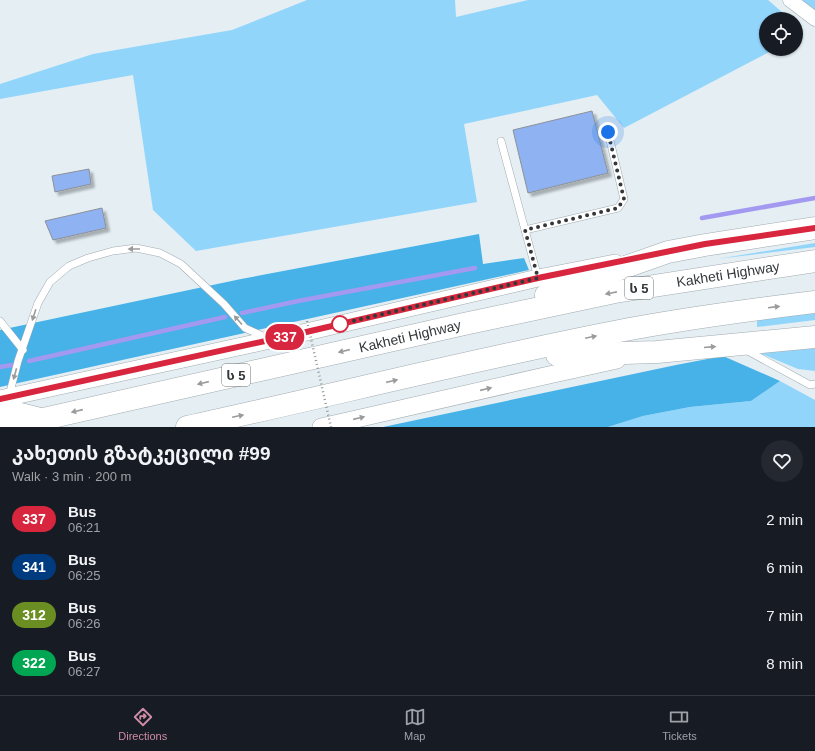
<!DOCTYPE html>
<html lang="en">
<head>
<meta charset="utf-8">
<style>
  :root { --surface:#171b24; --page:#242831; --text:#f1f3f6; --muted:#9ea1a6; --line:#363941; --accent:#cf8da7 }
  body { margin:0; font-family:Helvetica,"Noto Sans Georgian",sans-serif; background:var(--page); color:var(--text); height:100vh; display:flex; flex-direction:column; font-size:15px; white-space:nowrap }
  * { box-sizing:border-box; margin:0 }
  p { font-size:13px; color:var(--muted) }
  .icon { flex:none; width:22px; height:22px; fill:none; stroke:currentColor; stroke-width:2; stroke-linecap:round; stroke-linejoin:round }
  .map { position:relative; height:427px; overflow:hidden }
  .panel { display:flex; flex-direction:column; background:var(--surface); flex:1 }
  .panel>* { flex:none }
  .badge { padding:0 8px; border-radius:13px; font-size:14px; line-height:26px }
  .fabs { position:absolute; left:759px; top:12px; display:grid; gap:8px }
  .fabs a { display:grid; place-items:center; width:44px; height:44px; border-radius:50%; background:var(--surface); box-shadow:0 1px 3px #0004; font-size:20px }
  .you { position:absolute; width:20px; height:20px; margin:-10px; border:3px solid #fff; border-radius:50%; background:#1a73e8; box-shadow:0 0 0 6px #1a73e833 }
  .map>.badge { position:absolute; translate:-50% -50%; box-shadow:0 0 0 2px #fff }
  .round { display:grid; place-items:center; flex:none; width:42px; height:42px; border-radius:21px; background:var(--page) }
  .headline { display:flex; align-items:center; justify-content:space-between; height:68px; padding:0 12px }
  h1 { font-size:19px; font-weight:700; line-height:30px }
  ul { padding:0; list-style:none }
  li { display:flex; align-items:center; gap:12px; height:48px; padding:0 12px }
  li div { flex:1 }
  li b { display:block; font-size:15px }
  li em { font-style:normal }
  li .badge { min-width:44px; font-weight:700; text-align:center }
  .tab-bar { display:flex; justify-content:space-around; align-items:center; height:56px; border-top:1px solid var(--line); background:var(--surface); font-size:11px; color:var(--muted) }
  .tab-bar a { display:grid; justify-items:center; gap:2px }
  .tab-bar .current { color:var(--accent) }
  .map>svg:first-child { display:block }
  .green { fill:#92d5fb }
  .forest { fill:#46b2e8 }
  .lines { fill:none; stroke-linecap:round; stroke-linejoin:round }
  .stream { stroke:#a399f1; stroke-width:4.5 }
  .building { fill:#8eb2f2; stroke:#8c9098; filter:url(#shadow) }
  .service-casing { stroke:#a2abb0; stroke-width:8 }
  .minor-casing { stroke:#a2abb0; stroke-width:15 }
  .tertiary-casing { stroke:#a2abb0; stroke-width:18 }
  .trunk-casing { stroke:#a2abb0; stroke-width:23 }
  .service { stroke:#fff; stroke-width:7 }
  .minor { stroke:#fff; stroke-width:14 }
  .tertiary { stroke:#fff; stroke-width:17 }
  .trunk { stroke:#fff; stroke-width:22 }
  .path-bridge { stroke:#91989c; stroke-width:2.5; stroke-dasharray:1 3; stroke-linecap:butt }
  .oneway { fill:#9a9c9c }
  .line-casing { stroke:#fff; stroke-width:9 }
  .line { stroke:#d7263d; stroke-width:6 }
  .walk { stroke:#34383a; stroke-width:4; stroke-dasharray:0 7.2 }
  .stop-dot { fill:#fff; stroke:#d7263d; stroke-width:2 }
  .labels { text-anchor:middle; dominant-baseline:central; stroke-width:4; stroke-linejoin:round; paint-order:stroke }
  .shield { fill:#fff; stroke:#717475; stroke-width:1 }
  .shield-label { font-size:13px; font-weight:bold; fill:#34383a }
  .street-label { font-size:14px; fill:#34383a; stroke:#fff }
</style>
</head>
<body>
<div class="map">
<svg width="815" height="427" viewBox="0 0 815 427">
  <defs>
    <filter id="shadow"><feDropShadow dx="3.5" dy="3.5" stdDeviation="1" flood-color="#0004"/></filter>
  </defs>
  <rect width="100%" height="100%" fill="#e4eef3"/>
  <g class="green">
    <polygon points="307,0 455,0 456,17 528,0 768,0 790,19 766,19 766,49 775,49 624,128 597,95 464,124 477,202 196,251 153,210 133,75 0,99 0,84 93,54 232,30"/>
    <polygon points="801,0 815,0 815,12"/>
    <polygon points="815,243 815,247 717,259"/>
    <polygon points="815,311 815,320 757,327 757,318"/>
    <polygon points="815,345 815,371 798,369 757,352"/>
    <polygon points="780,381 815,400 815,427 608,427 643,416 690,407 751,401"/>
  </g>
  <g class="forest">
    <polygon points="479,234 483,264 524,258 529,270 0,387 0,330 241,279"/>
    <polygon points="723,356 780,381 751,401 690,407 643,416 608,427 383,427 676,365"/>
  </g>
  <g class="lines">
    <g class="stream">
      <polyline points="702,218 815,198"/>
      <polyline points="242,313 298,301 475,268"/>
      <polyline points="29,361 225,317"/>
      <polyline points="0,367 12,365"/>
    </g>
  </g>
  <g class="building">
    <polygon points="592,111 608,173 528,193 513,130"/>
    <polygon points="89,169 91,184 55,192 52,176"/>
    <polygon points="102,208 106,228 53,240 45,221"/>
  </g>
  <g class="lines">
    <defs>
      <g id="service">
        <polyline points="501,141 538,278"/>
        <polyline points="525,230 618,208 624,199 608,132"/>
        <polyline points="0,321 23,350"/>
        <polyline points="746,350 810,385 815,384"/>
        <polyline points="9,396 18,361 38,303 50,282 69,266 88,258 113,251 136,248 160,253 181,264 224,304 245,328 267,338"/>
      </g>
      <polyline id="minor" points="790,0 815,19"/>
      <g id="tertiary">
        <polyline points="0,399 302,333 538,278 615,263"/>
        <polyline points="321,427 549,375 617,360"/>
      </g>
      <g id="trunk">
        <polyline points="546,295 668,252 705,245 815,228"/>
        <polyline points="557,355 657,352 815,337"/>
        <polyline points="0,409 36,418"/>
        <polyline points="8,427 464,324 615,292 815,261"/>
        <path d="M187,427C329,396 471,360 614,332C681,319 748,310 815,302"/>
      </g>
    </defs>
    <use href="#service" class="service-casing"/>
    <use href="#minor" class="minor-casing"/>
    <use href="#tertiary" class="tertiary-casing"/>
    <use href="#trunk" class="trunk-casing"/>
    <use href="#service" class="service"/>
    <use href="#minor" class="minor"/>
    <use href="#tertiary" class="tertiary"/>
    <use href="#trunk" class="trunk"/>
    <polyline class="path-bridge" points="307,321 331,427"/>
  </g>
  <defs><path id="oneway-solid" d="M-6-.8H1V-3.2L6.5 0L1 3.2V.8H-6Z"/></defs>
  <g class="oneway">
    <use href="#oneway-solid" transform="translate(134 249) rotate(-180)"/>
    <use href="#oneway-solid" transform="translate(611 293) rotate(169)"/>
    <use href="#oneway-solid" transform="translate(774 307) rotate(-7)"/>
    <use href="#oneway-solid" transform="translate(34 315) rotate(108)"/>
    <use href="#oneway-solid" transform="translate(238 320) rotate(-132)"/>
    <use href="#oneway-solid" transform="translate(591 337) rotate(-12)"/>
    <use href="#oneway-solid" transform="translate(710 347) rotate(-5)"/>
    <use href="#oneway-solid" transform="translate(344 351) rotate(167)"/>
    <use href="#oneway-solid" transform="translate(15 374) rotate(105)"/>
    <use href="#oneway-solid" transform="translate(392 381) rotate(-13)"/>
    <use href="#oneway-solid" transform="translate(203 383) rotate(167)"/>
    <use href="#oneway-solid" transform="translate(486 389) rotate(-13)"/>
    <use href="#oneway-solid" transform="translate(77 411) rotate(167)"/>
    <use href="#oneway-solid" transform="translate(238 416) rotate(-12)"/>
    <use href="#oneway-solid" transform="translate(359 418) rotate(-13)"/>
  </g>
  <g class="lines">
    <defs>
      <polyline id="line" points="0,399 302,333 538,278 705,244 815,228"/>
    </defs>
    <use href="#line" class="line-casing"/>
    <use href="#line" class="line"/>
    <polyline class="walk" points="340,324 538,278 525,230 618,208 624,199 608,132"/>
  </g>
  <circle class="stop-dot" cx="340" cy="324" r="8"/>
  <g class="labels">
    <g class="shield">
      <rect x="625" y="277" width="28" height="22" rx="3"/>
      <rect x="222" y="364" width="28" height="22" rx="3"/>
    </g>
    <g class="shield-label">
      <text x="639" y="288">ს 5</text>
      <text x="236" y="375">ს 5</text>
    </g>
    <g class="street-label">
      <text transform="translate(728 274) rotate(-9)">Kakheti Highway</text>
      <text transform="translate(410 336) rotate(-13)">Kakheti Highway</text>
    </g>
  </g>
</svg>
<div class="fabs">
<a><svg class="icon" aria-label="locate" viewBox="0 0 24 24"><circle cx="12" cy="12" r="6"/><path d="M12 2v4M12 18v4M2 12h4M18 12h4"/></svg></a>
</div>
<div class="you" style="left:608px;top:132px"></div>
<b class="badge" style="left:285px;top:337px;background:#d7263d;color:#fff">337</b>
</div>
<section class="panel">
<div class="headline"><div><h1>კახეთის გზატკეცილი #99</h1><p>Walk · 3 min · 200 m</p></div><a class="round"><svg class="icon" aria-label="heart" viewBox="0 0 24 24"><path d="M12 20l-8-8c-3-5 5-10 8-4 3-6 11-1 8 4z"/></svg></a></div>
<ul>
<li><span class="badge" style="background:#d7263d;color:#fff">337</span><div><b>Bus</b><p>06:21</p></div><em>2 min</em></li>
<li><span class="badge" style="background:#003b80;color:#fff">341</span><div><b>Bus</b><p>06:25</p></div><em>6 min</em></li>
<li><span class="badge" style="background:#6b8e23;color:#fff">312</span><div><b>Bus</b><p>06:26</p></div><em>7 min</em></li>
<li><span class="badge" style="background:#00a651;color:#fff">322</span><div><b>Bus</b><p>06:27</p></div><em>8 min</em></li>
</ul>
</section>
<nav class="tab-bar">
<a class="current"><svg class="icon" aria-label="directions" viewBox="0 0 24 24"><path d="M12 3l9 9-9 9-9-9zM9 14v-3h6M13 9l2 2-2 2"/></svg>Directions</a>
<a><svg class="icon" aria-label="map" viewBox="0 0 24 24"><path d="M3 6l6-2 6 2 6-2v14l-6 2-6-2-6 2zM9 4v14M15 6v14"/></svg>Map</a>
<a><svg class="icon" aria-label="tickets" viewBox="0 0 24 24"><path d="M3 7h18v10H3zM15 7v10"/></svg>Tickets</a>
</nav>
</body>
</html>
